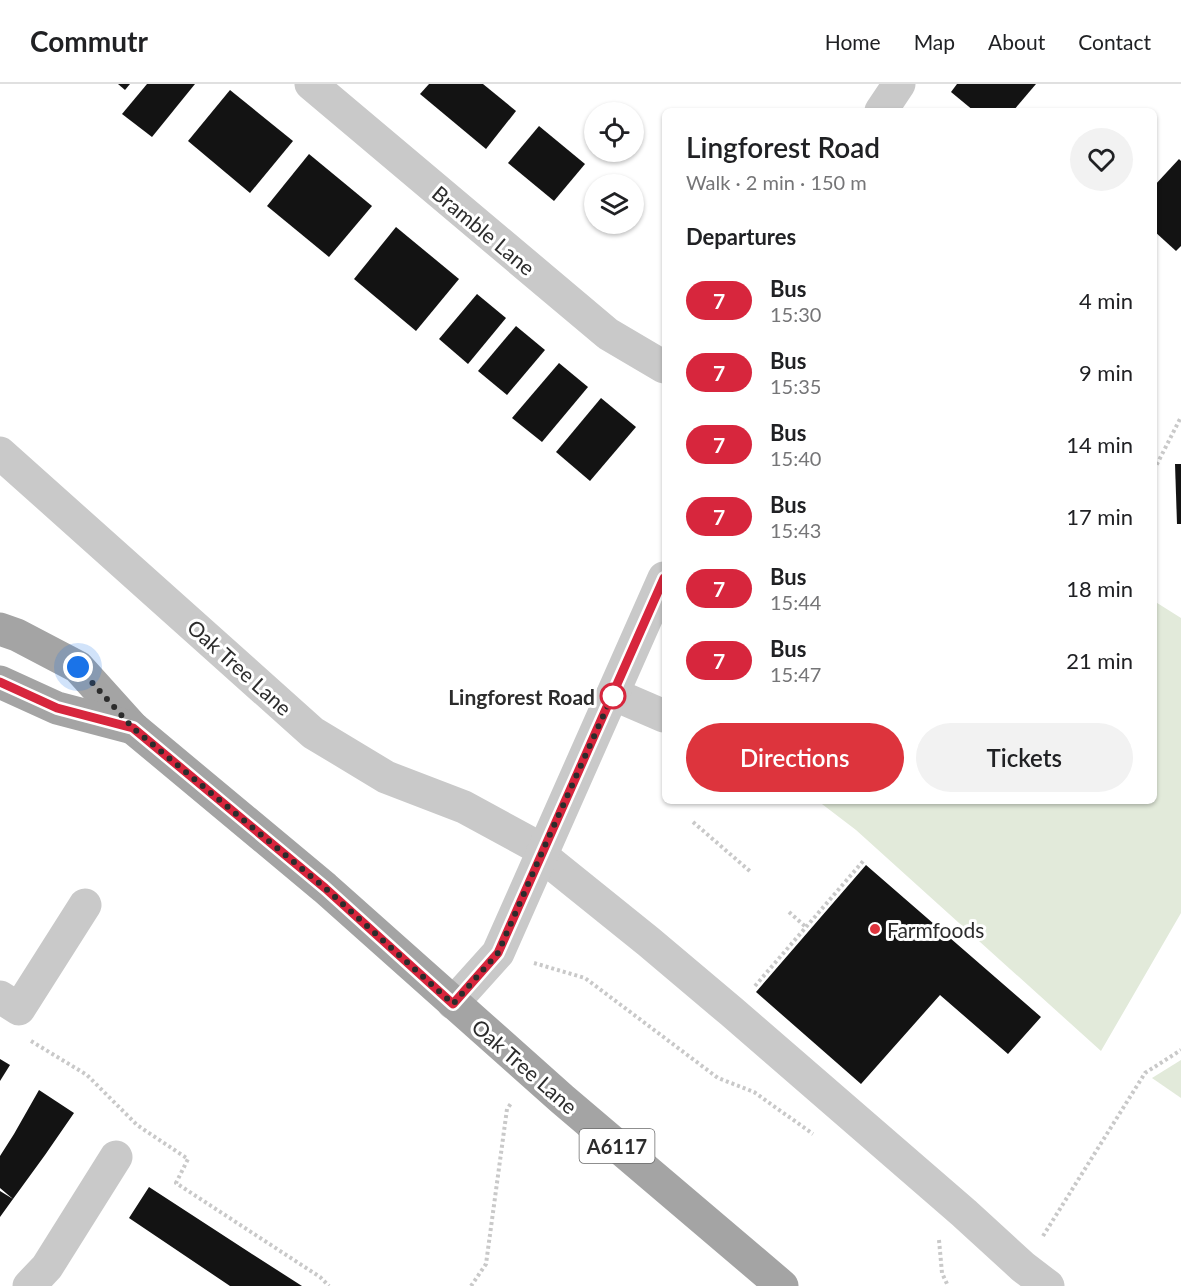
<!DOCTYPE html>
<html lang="en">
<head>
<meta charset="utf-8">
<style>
  :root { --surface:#fff; --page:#f2f2f2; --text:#202124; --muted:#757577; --line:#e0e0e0; --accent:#dd343d }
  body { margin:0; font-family:Lato,sans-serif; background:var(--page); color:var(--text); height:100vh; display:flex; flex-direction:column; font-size:22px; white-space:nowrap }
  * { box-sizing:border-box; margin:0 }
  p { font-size:20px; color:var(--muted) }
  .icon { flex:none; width:33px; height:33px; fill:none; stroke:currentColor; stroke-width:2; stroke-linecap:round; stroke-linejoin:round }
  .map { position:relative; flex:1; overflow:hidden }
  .sheet { position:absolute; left:662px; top:24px; width:495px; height:696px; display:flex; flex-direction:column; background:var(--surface); border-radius:9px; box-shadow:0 2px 4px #0004 }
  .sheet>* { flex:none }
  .badge { padding:0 12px; border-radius:20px; font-size:21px; line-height:39px }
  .controls { position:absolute; left:584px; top:18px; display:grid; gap:12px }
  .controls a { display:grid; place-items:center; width:60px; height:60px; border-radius:50%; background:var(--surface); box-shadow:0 2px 4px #0004; font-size:30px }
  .you { position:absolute; width:30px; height:30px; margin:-15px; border:4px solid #fff; border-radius:50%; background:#1a73e8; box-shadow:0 0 0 9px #1a73e833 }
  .map>.badge { position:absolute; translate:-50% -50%; box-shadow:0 0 0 3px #fff }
  h2 { padding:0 24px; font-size:22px; line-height:54px }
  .round { display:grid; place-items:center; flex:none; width:63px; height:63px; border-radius:32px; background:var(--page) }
  .headline { display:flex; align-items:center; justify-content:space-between; height:102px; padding:0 24px }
  h1 { font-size:28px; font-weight:600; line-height:45px }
  .button { display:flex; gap:12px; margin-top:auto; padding:12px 24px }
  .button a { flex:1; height:69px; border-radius:36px; background:var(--accent); color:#fff; font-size:24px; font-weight:600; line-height:69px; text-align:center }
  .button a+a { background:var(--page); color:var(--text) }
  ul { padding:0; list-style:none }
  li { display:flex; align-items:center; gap:18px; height:72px; padding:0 24px }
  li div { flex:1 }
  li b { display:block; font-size:22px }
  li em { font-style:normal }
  li .badge { min-width:66px; font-weight:700; text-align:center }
  header { display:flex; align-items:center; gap:36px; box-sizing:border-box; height:84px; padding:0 30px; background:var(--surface); border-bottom:2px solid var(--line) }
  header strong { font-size:28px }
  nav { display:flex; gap:33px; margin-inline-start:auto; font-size:21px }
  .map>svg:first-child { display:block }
  .green { fill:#e2eada }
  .building { fill:#131313 }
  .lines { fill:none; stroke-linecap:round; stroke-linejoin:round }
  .path { stroke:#c9c9c9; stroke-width:4; stroke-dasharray:3 3; stroke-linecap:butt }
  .minor { stroke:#c9c9c9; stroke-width:33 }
  .primary { stroke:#a4a4a4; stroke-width:33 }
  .line-casing { stroke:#fff; stroke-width:14 }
  .line { stroke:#d7263d; stroke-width:9 }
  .walk { stroke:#2c2c2c; stroke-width:6; stroke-dasharray:0 10.8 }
  .stop-dot { fill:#fff; stroke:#d7263d; stroke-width:3 }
  .poi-dot { fill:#dd343d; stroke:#fff; stroke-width:2 }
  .labels { text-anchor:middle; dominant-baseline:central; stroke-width:6; stroke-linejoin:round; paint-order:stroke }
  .shield { fill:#fff; stroke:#6b6b6b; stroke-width:1.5 }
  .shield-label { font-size:20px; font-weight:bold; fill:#2c2c2c }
  .street-label { font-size:21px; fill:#2c2c2c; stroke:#fff }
  .stop-label { font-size:21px; font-weight:bold; fill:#2c2c2c; stroke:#fff; text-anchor:end }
  .poi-label { font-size:21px; fill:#2c2c2c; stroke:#fff; text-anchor:start }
</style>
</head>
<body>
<header>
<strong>Commutr</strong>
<nav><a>Home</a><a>Map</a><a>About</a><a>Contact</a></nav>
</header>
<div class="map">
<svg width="1181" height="1202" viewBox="0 0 1181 1202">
  <rect width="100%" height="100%" fill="#fff"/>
  <g class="green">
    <polygon points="1154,517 1181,534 1181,829 1101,967 856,746 818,717 1154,717"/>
    <polygon points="1181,976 1181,1014 1152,994"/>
  </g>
  <g class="building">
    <polygon points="118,0 130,0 125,6"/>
    <polygon points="147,0 195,0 152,53 122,30"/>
    <polygon points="429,0 483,0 516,27 486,65 420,10"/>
    <polygon points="957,0 1036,0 1013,27 974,27 951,8"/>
    <polygon points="230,6 293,57 250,109 188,57"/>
    <polygon points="539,42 585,80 554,117 508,79"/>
    <polygon points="309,70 372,122 329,173 267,122"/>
    <polygon points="1179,75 1181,77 1181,162 1176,167 1154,147 1154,102"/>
    <polygon points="396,143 459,195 416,247 354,195"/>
    <polygon points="477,210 506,234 468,280 439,255"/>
    <polygon points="516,242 545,266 507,311 478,287"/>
    <polygon points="559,279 588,303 542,358 512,334"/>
    <polygon points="601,314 636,343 590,397 556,368"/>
    <polygon points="1175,380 1181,380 1181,440 1177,440"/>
    <polygon points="866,781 1041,933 1008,970 940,911 861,1000 756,908"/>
    <polygon points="0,975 10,981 0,997"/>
    <polygon points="39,1006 74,1029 45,1071 13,1115 0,1133 0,1107 13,1115 0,1104 0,1072 14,1050"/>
    <polygon points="149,1103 252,1170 302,1202 230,1202 129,1134"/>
  </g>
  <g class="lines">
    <g class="path">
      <polyline points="1154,386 1181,333"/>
      <polyline points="693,738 752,789"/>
      <polyline points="789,828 806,843"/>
      <polyline points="534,879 585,894 718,994 754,1008 813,1050"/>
      <polyline points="755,902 865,775"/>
      <polyline points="31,957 87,991 137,1041 188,1075 176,1099 320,1193 329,1202"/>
      <polyline points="1043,1152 1145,989 1181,966"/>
      <polyline points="939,1156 942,1189 948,1202"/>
      <polyline points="471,1202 486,1180 507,1025 512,1018"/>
    </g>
    <g class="minor">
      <polyline points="311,0 608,250 664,283"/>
      <polyline points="881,27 899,0"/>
      <polyline points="0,369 313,649 386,693 464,723 543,766"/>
      <polyline points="613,610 664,632"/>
      <polyline points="541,771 649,858 732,928 964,1129 1023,1183 1048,1202"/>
      <polyline points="0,913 19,925 85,821"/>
      <polyline points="453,919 498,869 664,494"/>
      <polyline points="29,1202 47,1183 116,1073"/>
    </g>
    <g class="primary">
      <polyline points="0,545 17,551 78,583 133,644 325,804 562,1015 782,1202"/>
      <polyline points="0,598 57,624 133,644"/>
    </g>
  </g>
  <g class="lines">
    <defs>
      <polyline id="line" points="0,598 57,624 133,644 325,804 453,920 498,869 664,494"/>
    </defs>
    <use href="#line" class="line-casing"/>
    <use href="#line" class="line"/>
    <polyline class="walk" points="78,583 133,644 325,804 453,920 498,869 543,766 613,610 613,612"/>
  </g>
  <circle class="stop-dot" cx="613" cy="612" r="12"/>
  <circle class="poi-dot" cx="875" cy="845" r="6"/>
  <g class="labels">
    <rect class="shield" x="579.5" y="1045" width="75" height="34" rx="4.5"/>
    <g class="shield-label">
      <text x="617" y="1062">A6117</text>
    </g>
    <g class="street-label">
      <text transform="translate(484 146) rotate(40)">Bramble Lane</text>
      <text transform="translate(240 583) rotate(42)">Oak Tree Lane</text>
      <text transform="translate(525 982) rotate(41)">Oak Tree Lane</text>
    </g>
    <g class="stop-label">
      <text x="595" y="612">Lingforest Road</text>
    </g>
    <g class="poi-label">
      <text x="887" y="845">Farmfoods</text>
    </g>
  </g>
</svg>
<div class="controls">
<a><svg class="icon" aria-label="locate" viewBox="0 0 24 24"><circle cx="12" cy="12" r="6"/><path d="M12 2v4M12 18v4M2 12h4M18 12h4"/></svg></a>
<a><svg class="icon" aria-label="layers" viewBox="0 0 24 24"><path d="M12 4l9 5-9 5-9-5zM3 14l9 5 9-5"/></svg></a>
</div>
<div class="you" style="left:78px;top:583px"></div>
<section class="sheet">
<div class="headline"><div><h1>Lingforest Road</h1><p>Walk · 2 min · 150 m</p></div><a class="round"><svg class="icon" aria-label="heart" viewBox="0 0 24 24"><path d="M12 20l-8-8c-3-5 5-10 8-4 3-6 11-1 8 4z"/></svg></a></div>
<h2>Departures</h2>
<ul>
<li><span class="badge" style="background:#d7263d;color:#fff">7</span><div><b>Bus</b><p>15:30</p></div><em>4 min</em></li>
<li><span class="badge" style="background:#d7263d;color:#fff">7</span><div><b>Bus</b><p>15:35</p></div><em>9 min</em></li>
<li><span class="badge" style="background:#d7263d;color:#fff">7</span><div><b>Bus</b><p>15:40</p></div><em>14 min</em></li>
<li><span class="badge" style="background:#d7263d;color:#fff">7</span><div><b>Bus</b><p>15:43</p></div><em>17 min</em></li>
<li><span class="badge" style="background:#d7263d;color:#fff">7</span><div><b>Bus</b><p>15:44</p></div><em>18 min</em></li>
<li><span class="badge" style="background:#d7263d;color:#fff">7</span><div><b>Bus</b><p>15:47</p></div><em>21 min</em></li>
</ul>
<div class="button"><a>Directions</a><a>Tickets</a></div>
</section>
</div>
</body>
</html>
